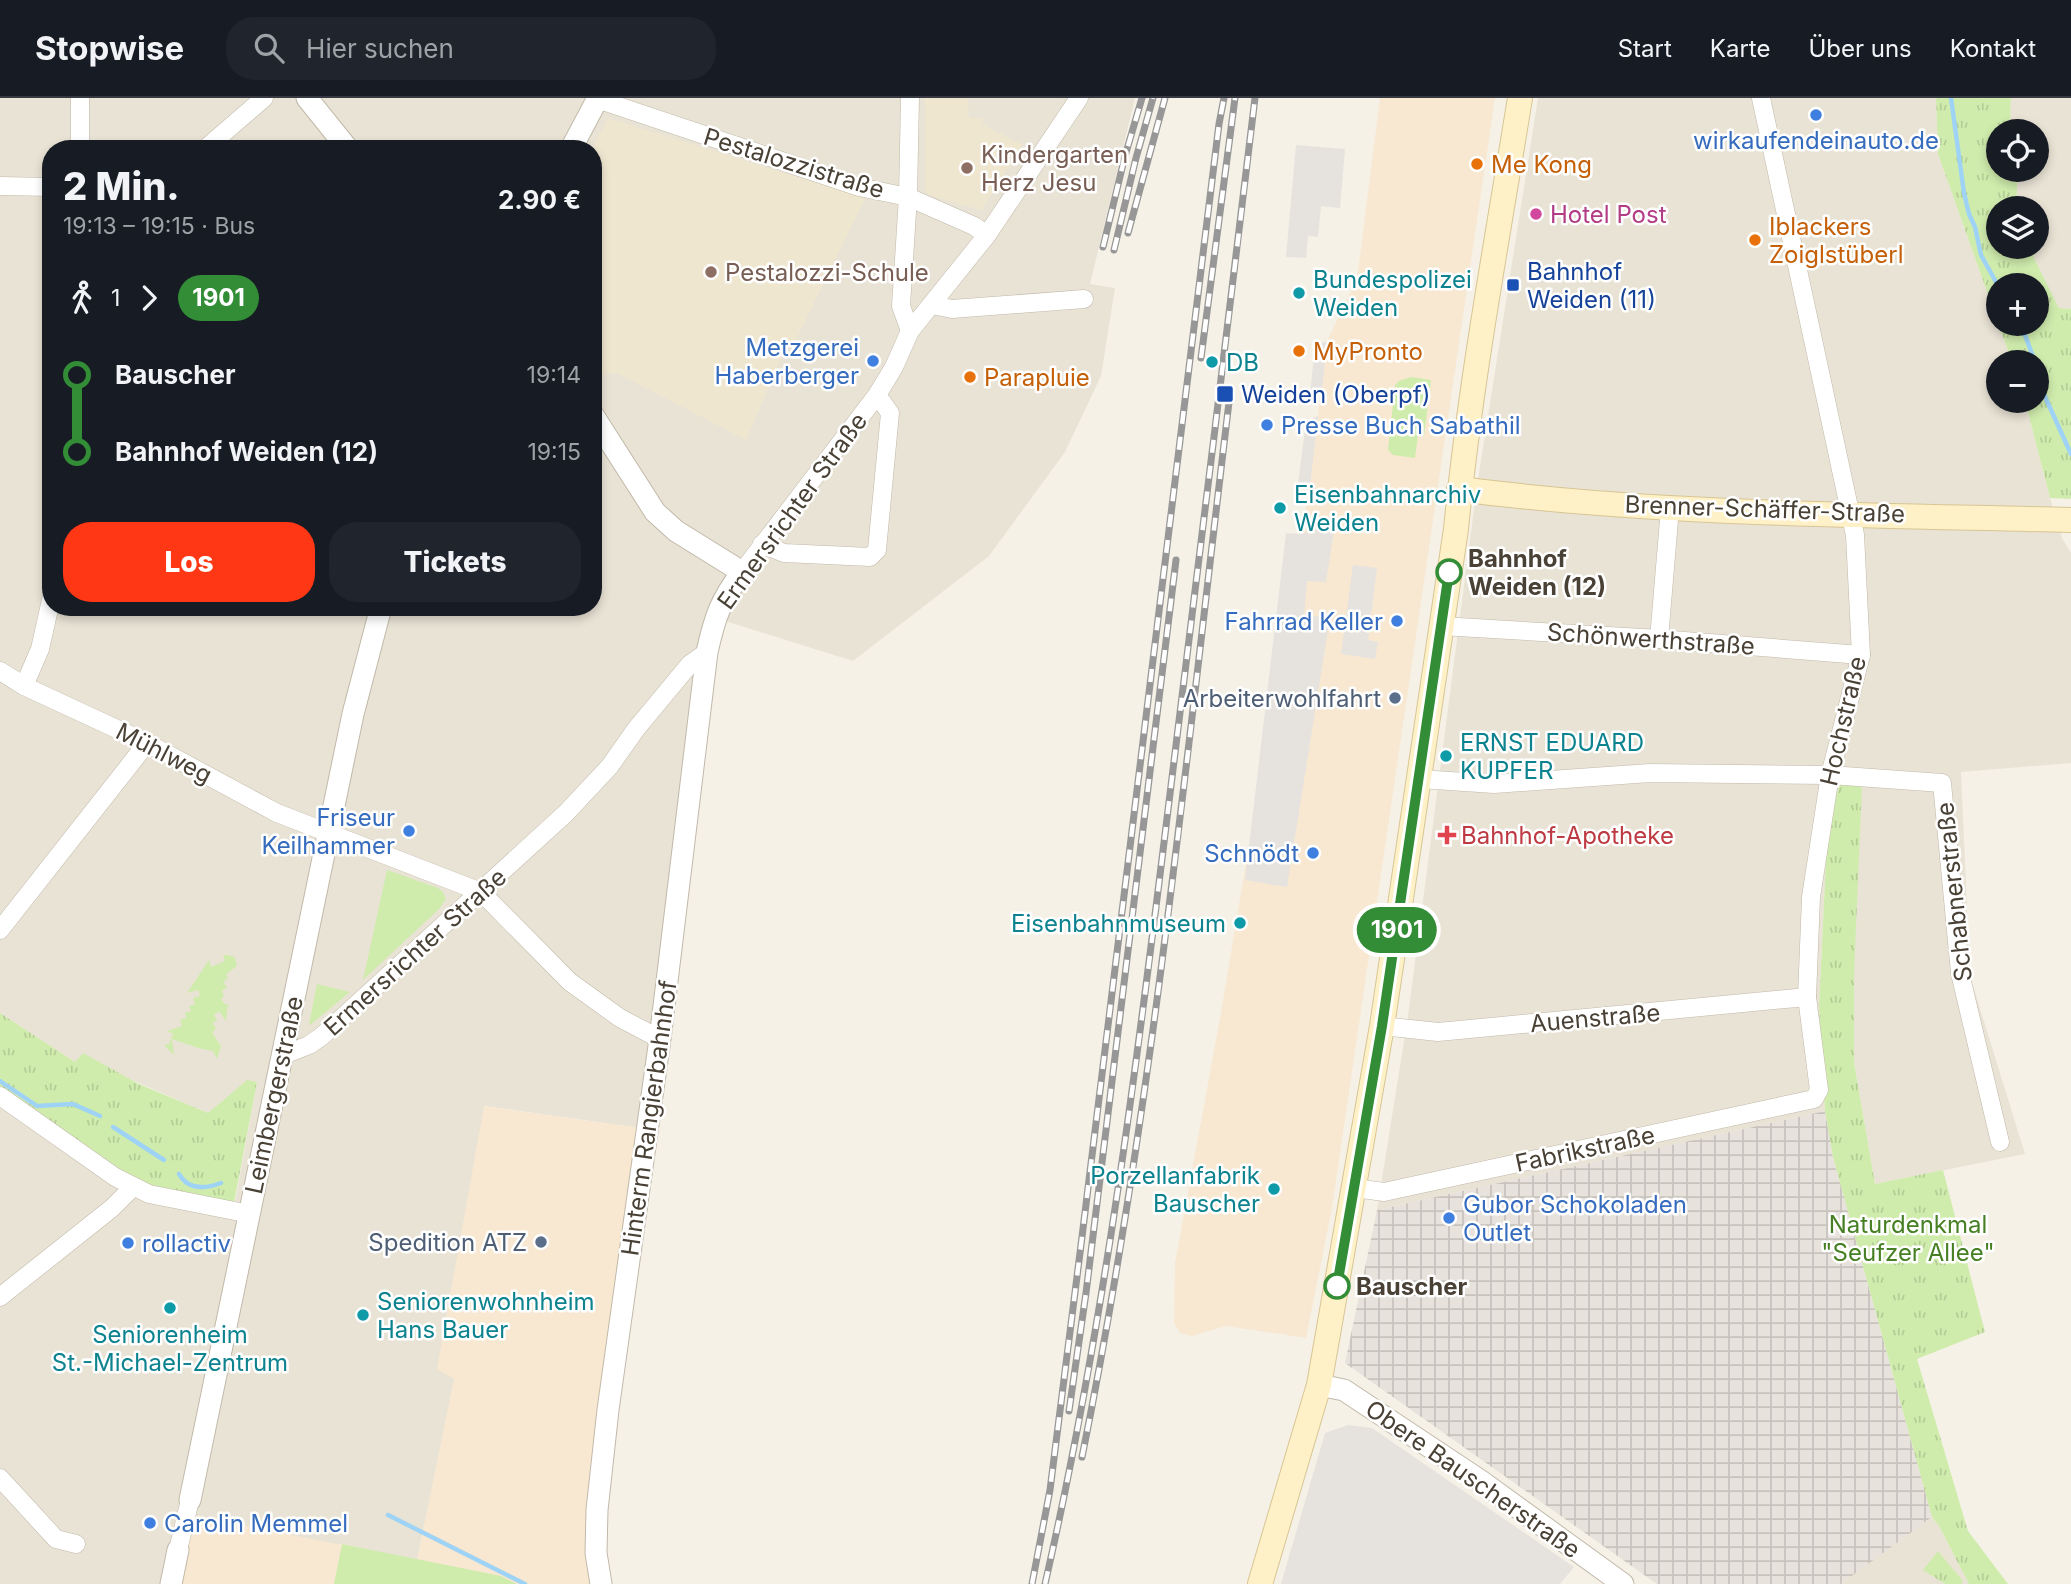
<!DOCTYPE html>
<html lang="de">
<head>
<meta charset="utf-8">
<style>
  :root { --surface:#171b24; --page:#20242c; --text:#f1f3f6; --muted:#9ea1a6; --line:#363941; --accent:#ff3714 }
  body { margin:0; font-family:Inter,sans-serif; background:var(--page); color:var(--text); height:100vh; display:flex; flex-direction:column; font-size:26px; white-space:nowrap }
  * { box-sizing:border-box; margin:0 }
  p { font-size:23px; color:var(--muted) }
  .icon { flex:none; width:38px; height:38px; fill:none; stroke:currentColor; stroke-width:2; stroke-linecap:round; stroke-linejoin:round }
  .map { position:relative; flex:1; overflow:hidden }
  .drawer { position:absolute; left:42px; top:42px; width:560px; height:476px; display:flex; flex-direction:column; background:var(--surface); border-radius:28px; box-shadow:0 4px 10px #0003 }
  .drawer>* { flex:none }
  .badge { padding:0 14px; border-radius:23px; font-size:24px; line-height:46px }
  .controls { position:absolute; left:1986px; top:21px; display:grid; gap:14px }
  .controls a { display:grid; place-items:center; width:63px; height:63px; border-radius:50%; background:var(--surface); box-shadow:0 4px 10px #0003; font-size:35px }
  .map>.badge { position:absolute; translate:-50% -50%; box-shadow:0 0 0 4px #fff }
  .legs { display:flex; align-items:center; gap:10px; height:77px; padding:0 21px; font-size:23px }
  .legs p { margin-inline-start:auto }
  .overview { display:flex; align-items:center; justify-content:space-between; height:119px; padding:0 21px }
  h1 { font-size:38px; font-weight:800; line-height:52px }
  .button { display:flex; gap:14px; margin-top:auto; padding:14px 21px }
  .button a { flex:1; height:80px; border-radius:28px; background:var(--accent); color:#fff; font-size:28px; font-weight:800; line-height:80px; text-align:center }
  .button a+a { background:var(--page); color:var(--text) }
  ul { padding:0 21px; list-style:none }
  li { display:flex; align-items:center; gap:24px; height:77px; font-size:26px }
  li i { display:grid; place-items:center; width:10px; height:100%; margin:0 9px; background:currentColor }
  li i::after { content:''; width:18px; height:18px; margin:-9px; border:5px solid; border-radius:50%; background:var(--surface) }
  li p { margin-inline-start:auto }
  li:first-child i { background:linear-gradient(#0000 50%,currentColor 0) }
  li:last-child i { background:linear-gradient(currentColor 50%,#0000 0) }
  header { display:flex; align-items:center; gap:42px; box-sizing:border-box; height:98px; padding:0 35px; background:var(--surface); border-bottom:2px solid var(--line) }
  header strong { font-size:33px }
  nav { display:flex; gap:38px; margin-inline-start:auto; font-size:24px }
  .search { width:490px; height:63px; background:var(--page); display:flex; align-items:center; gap:18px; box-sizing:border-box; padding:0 24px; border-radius:28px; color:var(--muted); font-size:26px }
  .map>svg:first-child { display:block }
  .residential { fill:#e9e3d5; fill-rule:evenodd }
  .commercial { fill:#f8e8d1 }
  .industrial { fill:url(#industrial-grid) }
  .education { fill:#efe6d0 }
  .grass { fill:#d0ecad }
  .park { fill:url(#park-tufts); fill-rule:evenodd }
  .parking { fill:#e6e3df }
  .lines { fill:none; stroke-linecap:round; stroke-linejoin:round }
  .stream { stroke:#9fd3f6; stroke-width:4.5 }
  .minor-casing { stroke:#c1b9a9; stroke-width:19 }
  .tertiary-casing { stroke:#c1b9a9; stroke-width:23 }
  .secondary-casing { stroke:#d8c594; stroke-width:26 }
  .minor { stroke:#fff; stroke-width:18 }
  .tertiary { stroke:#fff; stroke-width:21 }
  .secondary { stroke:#fff1c7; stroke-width:24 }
  .rail-casing { stroke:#979797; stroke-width:7 }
  .rail { stroke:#fff; stroke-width:4.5; stroke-dasharray:13; stroke-linecap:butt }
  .line-1-casing { stroke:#fff; stroke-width:16 }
  .line-1 { stroke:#338c36; stroke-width:10 }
  .shop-dot { fill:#3f7fe0; stroke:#fff; stroke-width:2.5 }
  .food-dot { fill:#e8710a; stroke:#fff; stroke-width:2.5 }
  .education-dot { fill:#8d6e63; stroke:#fff; stroke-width:2.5 }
  .hotel-dot { fill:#d1479c; stroke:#fff; stroke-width:2.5 }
  .transit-dot { fill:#1a4fb4; stroke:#fff; stroke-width:2.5 }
  .culture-dot { fill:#0f9aa8; stroke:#fff; stroke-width:2.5 }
  .stop-1-dot { fill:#fff; stroke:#338c36; stroke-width:3.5 }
  .service-dot { fill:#5c6f8a; stroke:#fff; stroke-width:2.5 }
  .health-dot { fill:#e0444e; stroke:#fff; stroke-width:2.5 }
  .labels { text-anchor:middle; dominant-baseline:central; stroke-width:5; stroke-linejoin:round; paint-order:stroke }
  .shop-label { font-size:24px; fill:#366cbe; stroke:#fff; text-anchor:end }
  .education-label { font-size:24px; fill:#785e54; stroke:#fff; text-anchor:start }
  .street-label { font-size:24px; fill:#494135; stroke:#fff }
  .food-label { font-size:24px; fill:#c56008; stroke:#fff; text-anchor:start }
  .hotel-label { font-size:24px; fill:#b23c85; stroke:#fff; text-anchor:start }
  .transit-label { font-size:24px; fill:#164399; stroke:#fff; text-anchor:start }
  .culture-label { font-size:24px; fill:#0d838f; stroke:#fff; text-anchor:start }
  .stop-label { font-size:24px; font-weight:bold; fill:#494135; stroke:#fff; text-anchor:start }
  .service-label { font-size:24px; fill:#4e5e75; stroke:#fff; text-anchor:end }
  .health-label { font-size:24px; fill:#be3a42; stroke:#fff; text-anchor:start }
  .park-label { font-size:24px; fill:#478024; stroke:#fff }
</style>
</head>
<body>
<header>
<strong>Stopwise</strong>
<div class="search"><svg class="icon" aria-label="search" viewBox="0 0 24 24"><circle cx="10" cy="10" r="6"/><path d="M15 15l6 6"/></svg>Hier suchen</div>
<nav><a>Start</a><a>Karte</a><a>Über uns</a><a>Kontakt</a></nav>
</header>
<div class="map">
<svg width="2071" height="1486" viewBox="0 0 2071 1486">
  <defs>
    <pattern id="industrial-grid" width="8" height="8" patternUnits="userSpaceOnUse" patternTransform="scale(1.75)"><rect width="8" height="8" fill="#e7e2dc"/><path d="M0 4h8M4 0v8" fill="none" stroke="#c8c3bd"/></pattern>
    <pattern id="park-tufts" width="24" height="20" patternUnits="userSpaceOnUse" patternTransform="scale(1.75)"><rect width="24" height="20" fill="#d0ecad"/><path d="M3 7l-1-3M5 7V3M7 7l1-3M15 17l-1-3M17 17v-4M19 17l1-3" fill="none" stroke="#b4cc95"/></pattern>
  </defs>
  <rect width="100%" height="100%" fill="#f5f1e7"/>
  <g class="residential">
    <path d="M0,0H1135L1090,186L1115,190L1101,278L1065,354L989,458L853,563L725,523L713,559L654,1032L485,1008L455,1281L417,1462L342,1446L171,1486H0V991L234,1109L257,984L208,1015L118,976L75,964L0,915ZM51,51H593V509H51Z"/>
    <polygon points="1538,0 1936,0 1938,56 2012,264 1998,264 1998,303 2025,303 2050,400 2062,440 2071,455 2071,665 1961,674 1970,878 2025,1056 1875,1086 1854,964 1854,876 1828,721 1819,909 1825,1013 1377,1112 1408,918 1477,388"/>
    <polygon points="2011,0 2071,0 2071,211 2059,210 2034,160 2031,149 2037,149 2037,110 2016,110 2018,72 2037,72 2037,33 2010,33"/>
    <polygon points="1932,1419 1939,1428 1969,1486 1841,1486"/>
  </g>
  <g class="commercial">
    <polygon points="1380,0 1495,0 1332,1110 1306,1240 1226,1228 1192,1238 1180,1235 1174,1225 1175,1165 1220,920 1310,384 1327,243 1357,181"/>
    <polygon points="484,1008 640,1030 594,1486 171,1486 187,1416 417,1462 454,1281 437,1271"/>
  </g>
  <polygon class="industrial" points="1825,1013 1833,1059 1932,1419 1841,1486 1657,1486 1345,1265 1377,1112"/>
  <g class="education">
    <polygon points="925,0 968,0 969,20 983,20 983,27 1023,47 981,112 929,97 925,92"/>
    <polygon points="608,20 865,100 793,248 786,248 746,342 617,275 593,279 592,51"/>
  </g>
  <g class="grass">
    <polygon points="1411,279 1431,282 1424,338 1418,337 1415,360 1393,357 1388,352 1395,287 1399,283"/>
    <polygon points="387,772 438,790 443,794 446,801 439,811 363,882"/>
    <polygon points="223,857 228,857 235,859 237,868 226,876 228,880 223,884 227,889 222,893 224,898 221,901 225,906 228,906 226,923 219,913 214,917 217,922 213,925 216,931 212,934 221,948 217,961 213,953 198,950 172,941 174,957 164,947 169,946 173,936 167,933 182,928 180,922 186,920 185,915 191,913 189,908 195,906 193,900 200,898 198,892 187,895 209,862 211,869 225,863"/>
    <polygon points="317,886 350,894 310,927 309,926"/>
    <polygon points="342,1446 501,1478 517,1486 334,1486"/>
  </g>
  <g class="park">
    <path d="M1936,0H2011L2010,33H1998V72H2018L2016,110H1998V149H2031L2034,160L2059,210L2071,211V401L2050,400L2025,303H2037V264H2012L1938,56ZM2037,187V226H1998V187Z"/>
    <polygon points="1840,686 1862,689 1854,876 1854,964 1875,1086 1943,1072 1985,1234 1917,1261 1968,1433 2008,1486 1969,1486 1939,1428 1932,1419 1833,1059 1825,1013 1819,909 1828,721"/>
    <polygon points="0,915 75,964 83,955 139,986 208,1015 247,982 257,984 233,1110 148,1089 116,1076 0,991"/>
    <polygon points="1938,1453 1963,1483 1961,1486 1945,1486 1923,1472"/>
  </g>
  <g class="parking">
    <polygon points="1296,47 1345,51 1340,110 1321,108 1318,139 1308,138 1306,160 1286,159"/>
    <polygon points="1327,243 1322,292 1310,296 1315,248"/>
    <polygon points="1318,318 1310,389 1297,394 1306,324"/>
    <polygon points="1318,431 1334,433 1326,484 1307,483 1304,517 1330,520 1287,789 1245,782 1286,435 1300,436"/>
    <polygon points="1353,467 1377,470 1368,542 1378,544 1375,561 1341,556"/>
    <polygon points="1348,1327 1372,1330 1574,1469 1560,1486 1281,1486 1325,1335"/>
  </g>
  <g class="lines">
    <g class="stream">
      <polyline points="1951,0 1964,95 1969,116 1975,129 1981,157 1996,184 1998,197"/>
      <polyline points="2011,226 2025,237 2035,264"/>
      <polyline points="2037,272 2042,292 2071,356"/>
      <polyline points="0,983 37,1008 73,1006 100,1018"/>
      <polyline points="113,1029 164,1062"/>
      <path d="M179,1076C188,1092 205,1091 221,1085"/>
      <polyline points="388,1417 525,1486"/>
    </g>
    <defs>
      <g id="minor">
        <polyline points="80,0 80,51"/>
        <polyline points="910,0 908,99 901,208 910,233"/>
        <polyline points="597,1 859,89 908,99 974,128 987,137"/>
        <polyline points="205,51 264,0"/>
        <polyline points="0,88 51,89"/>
        <polyline points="932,207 952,211 1084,201"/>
        <polyline points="762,446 784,455 870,459 877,452 890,315 877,297"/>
        <polyline points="742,474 877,297 894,269 910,233 987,137 1079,0"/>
        <polyline points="1441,528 1659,541 1861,557"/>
        <polyline points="1659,541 1670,410"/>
        <polyline points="0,573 24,588 147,645 277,715 481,794 570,884 620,920 660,941"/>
        <polyline points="24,588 40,551 51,502"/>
        <polyline points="1420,681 1494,686 1650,675 1830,677 1942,685 1960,875 2000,1044"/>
        <polyline points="0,832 147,645"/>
        <polyline points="1382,928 1438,934 1807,899"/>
        <polyline points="284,957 309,947 322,938 566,715 610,668 636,631 690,566 707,554"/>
        <polyline points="0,998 115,1079 149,1096 250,1116"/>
        <polyline points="1355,1090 1384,1094 1814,1001 1819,992 1807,899 1811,799 1830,677 1861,557 1855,437 1761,0"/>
        <polyline points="0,1199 112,1110 133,1089"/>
        <polyline points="0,1380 56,1441 76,1446"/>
        <polyline points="178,1452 190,1402"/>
      </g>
      <g id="tertiary">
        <polyline points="307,0 348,51"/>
        <polyline points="571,51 598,0"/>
        <path d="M593,317L655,414L676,433L742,474C720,503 715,519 707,554L660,941L608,1312L597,1412L596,1455L601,1486"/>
        <polyline points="1319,1287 1344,1292 1481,1383 1623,1486"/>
        <polyline points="190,1402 353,616 381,509"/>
        <polyline points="171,1486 178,1452"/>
      </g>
      <g id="secondary">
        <path d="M1459,391C1661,417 1867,417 2071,422"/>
        <path d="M1260,1486L1319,1287L1382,928L1456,431C1470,286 1497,143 1520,0"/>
      </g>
    </defs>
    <use href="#minor" class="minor-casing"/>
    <use href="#tertiary" class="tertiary-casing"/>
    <use href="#secondary" class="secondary-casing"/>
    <use href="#minor" class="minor"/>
    <use href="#tertiary" class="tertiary"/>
    <use href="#secondary" class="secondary"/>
    <defs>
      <g id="rail">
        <polyline points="1128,135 1165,0"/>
        <polyline points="1103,149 1125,58 1142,0"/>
        <polyline points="1114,152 1136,60 1153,0"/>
        <polyline points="1201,260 1235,0"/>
        <polyline points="1069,1313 1086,1195 1176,462"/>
        <path d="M1082,1359C1153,1009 1187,651 1230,296"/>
        <polyline points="1032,1486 1050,1392 1081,1147 1219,26 1224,0"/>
        <path d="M1045,1486C1104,1228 1137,966 1169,704C1198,469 1227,235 1255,0"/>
      </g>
    </defs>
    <use href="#rail" class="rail-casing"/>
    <use href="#rail" class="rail"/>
  </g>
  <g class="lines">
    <defs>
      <polyline id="line-1" points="1337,1188 1382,928 1449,474"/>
    </defs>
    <use href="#line-1" class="line-1-casing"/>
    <use href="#line-1" class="line-1"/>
  </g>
  <g class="shop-dot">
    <circle cx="1816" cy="17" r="7"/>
    <circle cx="873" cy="263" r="7"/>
    <circle cx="1267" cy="327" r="7"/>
    <circle cx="1397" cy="523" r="7"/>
    <circle cx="409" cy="733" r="7"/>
    <circle cx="1313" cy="755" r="7"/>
    <circle cx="1449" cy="1120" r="7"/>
    <circle cx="128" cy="1145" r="7"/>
    <circle cx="150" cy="1425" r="7"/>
  </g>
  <g class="food-dot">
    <circle cx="1477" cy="66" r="7"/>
    <circle cx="1755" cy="142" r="7"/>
    <circle cx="1299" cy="253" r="7"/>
    <circle cx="970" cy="279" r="7"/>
  </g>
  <g class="education-dot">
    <circle cx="967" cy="70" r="7"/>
    <circle cx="711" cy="174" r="7"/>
  </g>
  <circle class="hotel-dot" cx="1536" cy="116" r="7"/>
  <g class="transit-dot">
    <rect x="1506" y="180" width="14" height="14" rx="3.5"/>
    <rect x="1216" y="287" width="18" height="18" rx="3.5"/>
  </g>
  <g class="culture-dot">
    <circle cx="1299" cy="195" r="7"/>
    <circle cx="1212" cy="264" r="7"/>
    <circle cx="1280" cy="410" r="7"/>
    <circle cx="1446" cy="658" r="7"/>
    <circle cx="1240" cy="825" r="7"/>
    <circle cx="1274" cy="1091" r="7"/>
    <circle cx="170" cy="1210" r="7"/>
    <circle cx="363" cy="1217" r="7"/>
  </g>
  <g class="stop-1-dot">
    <circle cx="1449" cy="474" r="12"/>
    <circle cx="1337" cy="1188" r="12"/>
  </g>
  <g class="service-dot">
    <circle cx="1395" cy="600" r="7"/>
    <circle cx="541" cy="1144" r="7"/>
  </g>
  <path class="health-dot" d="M1443.5 726.5h7v7h7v7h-7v7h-7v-7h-7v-7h7z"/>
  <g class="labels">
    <g class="shop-label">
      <text x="1816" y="42" text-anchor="middle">wirkaufendeinauto.de</text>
      <text x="859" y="249">Metzgerei<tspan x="859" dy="28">Haberberger</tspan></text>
      <text x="1281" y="327" text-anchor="start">Presse Buch Sabathil</text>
      <text x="1383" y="523">Fahrrad Keller</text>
      <text x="395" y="719">Friseur<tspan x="395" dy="28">Keilhammer</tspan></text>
      <text x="1299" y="755">Schnödt</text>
      <text x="1463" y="1106" text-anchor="start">Gubor Schokoladen<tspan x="1463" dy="28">Outlet</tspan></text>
      <text x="142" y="1145" text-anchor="start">rollactiv</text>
      <text x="164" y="1425" text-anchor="start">Carolin Memmel</text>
    </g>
    <g class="education-label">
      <text x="981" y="56">Kindergarten<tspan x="981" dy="28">Herz Jesu</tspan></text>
      <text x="725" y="174">Pestalozzi-Schule</text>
    </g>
    <g class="street-label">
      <text transform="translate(794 65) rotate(17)">Pestalozzistraße</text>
      <text transform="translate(1765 411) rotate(2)">Brenner-Schäffer-Straße</text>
      <text transform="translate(792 413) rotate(-54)">Ermersrichter Straße</text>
      <text transform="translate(1651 541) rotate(4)">Schönwerthstraße</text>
      <text transform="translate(1843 623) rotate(-77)">Hochstraße</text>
      <text transform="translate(164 655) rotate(27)">Mühlweg</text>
      <text transform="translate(1954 794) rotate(-96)">Schabnerstraße</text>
      <text transform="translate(415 854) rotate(-42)">Ermersrichter Straße</text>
      <text transform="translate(1595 920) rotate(-5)">Auenstraße</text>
      <text transform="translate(274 997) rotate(-78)">Leimbergerstraße</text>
      <text transform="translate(649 1020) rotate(-82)">Hinterm Rangierbahnhof</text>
      <text transform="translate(1585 1051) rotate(-12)">Fabrikstraße</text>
      <text transform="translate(1473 1381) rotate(35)">Obere Bauscherstraße</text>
    </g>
    <g class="food-label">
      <text x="1491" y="66">Me Kong</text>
      <text x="1769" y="128">Iblackers<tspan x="1769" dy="28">Zoiglstüberl</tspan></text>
      <text x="1313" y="253">MyPronto</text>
      <text x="984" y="279">Parapluie</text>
    </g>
    <g class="hotel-label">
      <text x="1550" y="116">Hotel Post</text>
    </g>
    <g class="transit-label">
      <text x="1527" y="173">Bahnhof<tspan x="1527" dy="28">Weiden (11)</tspan></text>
      <text x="1241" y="296">Weiden (Oberpf)</text>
    </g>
    <g class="culture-label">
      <text x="1313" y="181">Bundespolizei<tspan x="1313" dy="28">Weiden</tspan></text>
      <text x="1226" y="264">DB</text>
      <text x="1294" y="396">Eisenbahnarchiv<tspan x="1294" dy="28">Weiden</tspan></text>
      <text x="1460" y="644">ERNST EDUARD<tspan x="1460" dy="28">KUPFER</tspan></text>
      <text x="1226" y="825" text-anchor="end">Eisenbahnmuseum</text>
      <text x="1260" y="1077" text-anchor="end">Porzellanfabrik<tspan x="1260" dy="28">Bauscher</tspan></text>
      <text x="377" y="1203">Seniorenwohnheim<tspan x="377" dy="28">Hans Bauer</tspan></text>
      <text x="170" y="1236" text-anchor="middle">Seniorenheim<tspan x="170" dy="28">St.-Michael-Zentrum</tspan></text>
    </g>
    <g class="stop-label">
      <text x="1468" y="460">Bahnhof<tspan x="1468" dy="28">Weiden (12)</tspan></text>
      <text x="1356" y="1188">Bauscher</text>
    </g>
    <g class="service-label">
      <text x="1381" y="600">Arbeiterwohlfahrt</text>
      <text x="527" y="1144">Spedition ATZ</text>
    </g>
    <g class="health-label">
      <text x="1461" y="737">Bahnhof-Apotheke</text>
    </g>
    <g class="park-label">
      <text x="1908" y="1126">Naturdenkmal<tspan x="1908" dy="28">"Seufzer Allee"</tspan></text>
    </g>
  </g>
</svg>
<div class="controls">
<a><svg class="icon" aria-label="locate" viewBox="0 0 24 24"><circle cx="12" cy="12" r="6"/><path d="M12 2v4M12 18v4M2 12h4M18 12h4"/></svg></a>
<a><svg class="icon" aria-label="layers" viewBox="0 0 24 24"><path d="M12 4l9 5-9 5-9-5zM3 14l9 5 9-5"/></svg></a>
<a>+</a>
<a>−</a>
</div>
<b class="badge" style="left:1397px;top:832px;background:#338c36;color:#fff">1901</b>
<section class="drawer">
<div class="overview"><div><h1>2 Min.</h1><p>19:13 – 19:15 · Bus</p></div><b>2.90 €</b></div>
<div class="legs"><svg class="icon" aria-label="walk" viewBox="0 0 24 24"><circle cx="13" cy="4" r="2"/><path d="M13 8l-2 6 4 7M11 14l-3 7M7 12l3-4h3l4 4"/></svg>1<svg class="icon" aria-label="forward" viewBox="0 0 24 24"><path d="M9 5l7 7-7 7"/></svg><b class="badge" style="background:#338c36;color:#fff">1901</b></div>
<ul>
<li><i style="color:#338c36"></i><b>Bauscher</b><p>19:14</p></li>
<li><i style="color:#338c36"></i><b>Bahnhof Weiden (12)</b><p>19:15</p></li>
</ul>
<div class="button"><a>Los</a><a>Tickets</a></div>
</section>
</div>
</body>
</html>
